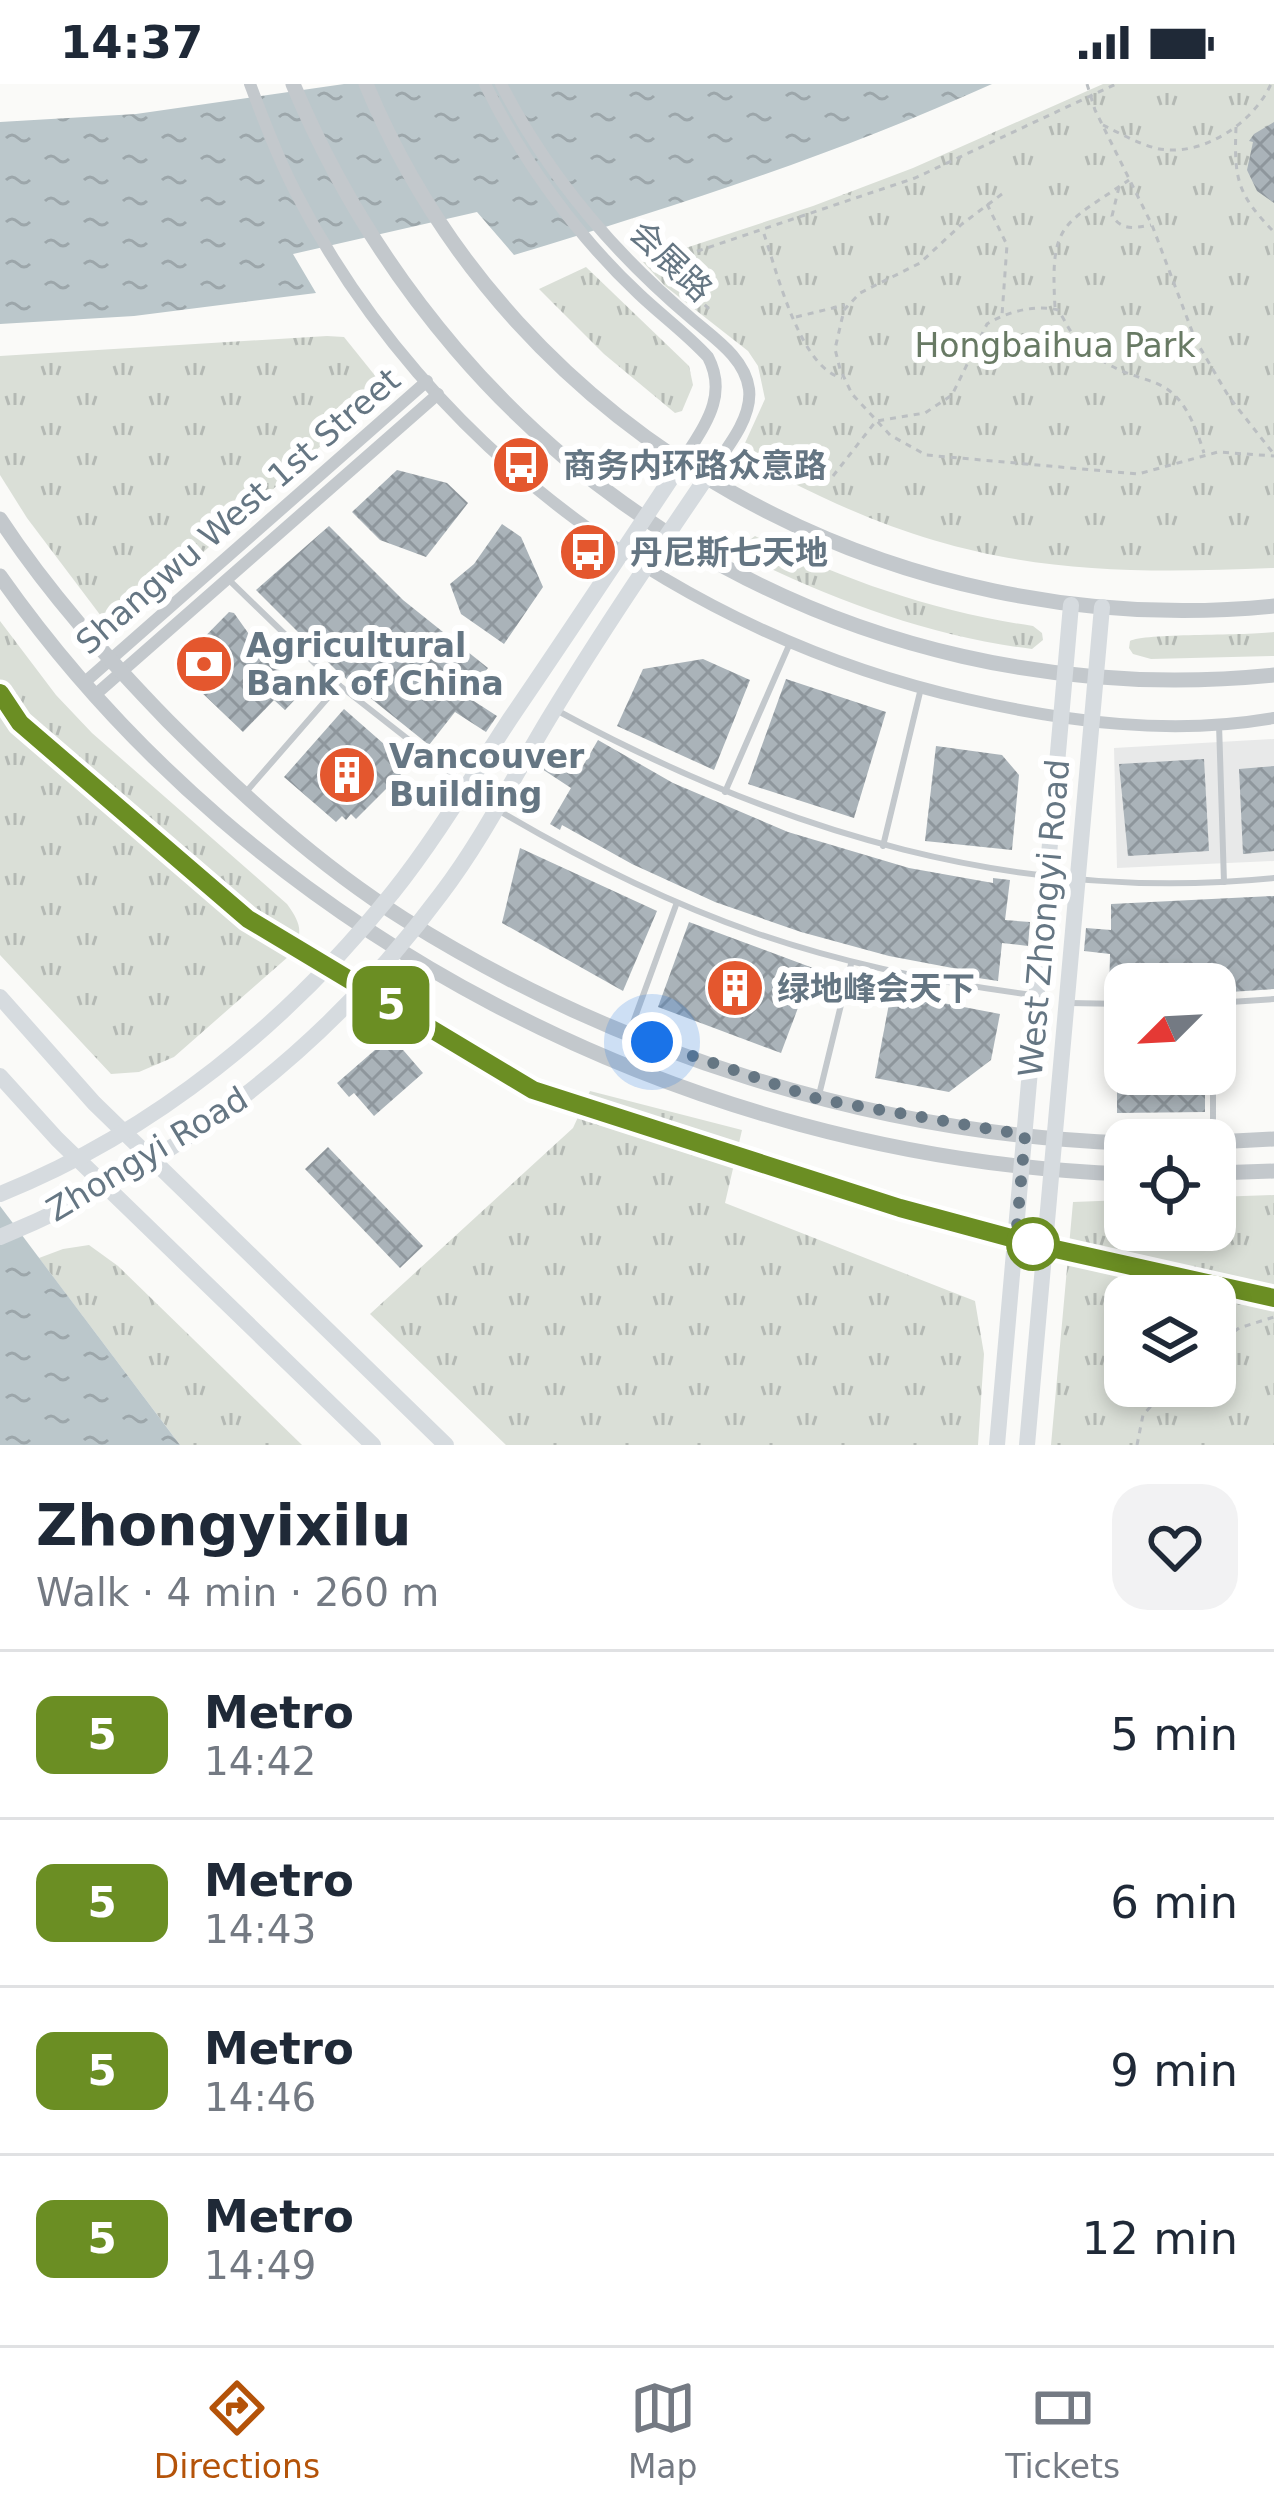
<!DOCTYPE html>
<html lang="en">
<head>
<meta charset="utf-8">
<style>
  :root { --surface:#fff; --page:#f2f2f3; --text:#1f2937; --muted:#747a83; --line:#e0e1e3; --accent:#b45309 }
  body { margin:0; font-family:"DejaVu Sans","Noto Sans SC",sans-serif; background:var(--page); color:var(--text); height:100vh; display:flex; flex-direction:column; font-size:45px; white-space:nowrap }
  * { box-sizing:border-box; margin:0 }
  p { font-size:39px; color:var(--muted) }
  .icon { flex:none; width:66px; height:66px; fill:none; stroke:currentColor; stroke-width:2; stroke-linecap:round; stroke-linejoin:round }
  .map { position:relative; height:1361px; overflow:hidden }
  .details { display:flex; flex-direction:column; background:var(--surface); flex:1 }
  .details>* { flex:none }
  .badge { padding:0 24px; border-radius:18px; font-size:42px; line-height:78px }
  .needle { width:78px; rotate:246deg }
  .fabs { position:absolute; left:1104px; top:879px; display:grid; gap:24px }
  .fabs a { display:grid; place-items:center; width:132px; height:132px; border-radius:24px; background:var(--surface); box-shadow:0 6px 18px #0003; font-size:60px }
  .you { position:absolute; width:60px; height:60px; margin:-30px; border:9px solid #fff; border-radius:50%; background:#1a73e8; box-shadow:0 0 0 18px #1a73e833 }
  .map>.badge { position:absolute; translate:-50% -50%; box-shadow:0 0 0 6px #fff }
  .round { display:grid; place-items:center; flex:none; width:126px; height:126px; border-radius:36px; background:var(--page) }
  .headline { display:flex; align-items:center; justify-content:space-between; height:204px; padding:0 36px }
  h1 { font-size:57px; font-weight:800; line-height:90px }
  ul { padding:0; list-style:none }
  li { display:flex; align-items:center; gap:36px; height:168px; padding:0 36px; border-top:3px solid var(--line) }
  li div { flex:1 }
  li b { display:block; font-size:45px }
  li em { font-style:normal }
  li .badge { min-width:132px; font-weight:700; text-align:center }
  .status { display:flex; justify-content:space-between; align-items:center; height:84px; padding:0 60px; background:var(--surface); direction:ltr }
  .status svg { height:33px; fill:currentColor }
  .menu { display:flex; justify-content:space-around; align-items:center; height:168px; border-top:3px solid var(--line); background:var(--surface); font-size:33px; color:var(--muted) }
  .menu a { display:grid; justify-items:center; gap:6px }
  .menu .current { color:var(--accent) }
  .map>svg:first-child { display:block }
  .built { fill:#e8e9e9 }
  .grass { fill:url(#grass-tufts); fill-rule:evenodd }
  .water { fill:url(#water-ripples) }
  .building { fill:url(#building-cross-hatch) }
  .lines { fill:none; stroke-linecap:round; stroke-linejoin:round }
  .path { stroke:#bbbfc2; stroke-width:3; stroke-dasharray:6 6; stroke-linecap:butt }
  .service { stroke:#c3c8cc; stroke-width:6 }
  .minor { stroke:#c3c8cc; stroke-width:12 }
  .tertiary { stroke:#c3c8cc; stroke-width:15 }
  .secondary { stroke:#d6dbdf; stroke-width:16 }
  .line-casing { stroke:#fff; stroke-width:27 }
  .line { stroke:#6b8e23; stroke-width:18 }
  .walk { stroke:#657683; stroke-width:12; stroke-dasharray:0 21.6 }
  .stop-dot { fill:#fff; stroke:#6b8e23; stroke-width:6 }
  .labels { text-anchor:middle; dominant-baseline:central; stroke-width:12; stroke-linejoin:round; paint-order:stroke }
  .street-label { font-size:33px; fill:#657683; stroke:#fff }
  .park-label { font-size:33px; fill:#687a64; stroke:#fff }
  .poi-label { font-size:33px; font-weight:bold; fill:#657683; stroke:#fff; text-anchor:start }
</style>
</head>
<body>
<div class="status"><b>14:37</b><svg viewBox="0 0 49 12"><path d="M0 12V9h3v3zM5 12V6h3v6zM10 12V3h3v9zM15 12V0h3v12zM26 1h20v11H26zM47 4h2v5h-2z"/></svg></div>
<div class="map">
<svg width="1274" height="1361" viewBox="0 0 1274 1361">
  <defs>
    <pattern id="grass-tufts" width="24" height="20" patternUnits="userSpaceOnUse" patternTransform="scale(3)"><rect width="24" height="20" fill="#dadfd7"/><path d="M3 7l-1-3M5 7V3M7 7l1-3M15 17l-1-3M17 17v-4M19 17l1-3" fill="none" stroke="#b4b9b4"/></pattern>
    <pattern id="water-ripples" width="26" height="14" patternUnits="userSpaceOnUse" patternTransform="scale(3)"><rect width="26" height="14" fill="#bbc7cb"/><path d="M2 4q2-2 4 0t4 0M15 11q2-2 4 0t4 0" fill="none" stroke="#9ca6aa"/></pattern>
    <pattern id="building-cross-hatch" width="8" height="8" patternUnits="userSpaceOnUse" patternTransform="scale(3)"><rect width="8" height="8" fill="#aab3b9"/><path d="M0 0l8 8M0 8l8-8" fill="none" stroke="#8e969c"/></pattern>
  </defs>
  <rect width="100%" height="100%" fill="#fafaf8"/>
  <polygon class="built" points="1274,655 1274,777 1117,784 1114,664"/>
  <g class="grass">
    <path d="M1103,0H1274V484C1102,491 981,488 822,413C794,399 765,388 740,370L765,315L758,282L748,267L665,202L643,178L813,122L913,84Z"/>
    <polygon points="586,183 689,282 693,301 682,327 675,329 604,270 539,205"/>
    <polygon points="327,252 344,253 385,304 126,538 104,536 27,434 0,391 0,272"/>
    <path d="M755,452C843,496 936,528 1033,542L1042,549L1043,556L1032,565C933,553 839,518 750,475L743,461Z"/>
    <path d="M0,537L56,611L92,649L287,820C302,841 304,850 289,872L174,973L139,988L111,990L0,871Z"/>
    <path d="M1274,548V572L1151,575L1133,570L1129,564L1130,557C1144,549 1246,552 1274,548Z"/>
    <polygon points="590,1007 742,1046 725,1119 975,1217 984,1270 978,1361 506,1361 370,1230 573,1044"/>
    <path d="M1274,1111V1361H1051L1073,1118L1125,1116V1146H1215V1113ZM1125,1212H1215V1302H1125Z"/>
    <polygon points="89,1161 118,1182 302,1361 180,1361 39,1174 63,1165"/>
  </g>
  <g class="water">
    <path d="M344,0H992C837,70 677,122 514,171L477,128L293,170L316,209L134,232L0,240V38L136,30Z"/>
    <polygon points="0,1122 180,1361 0,1361"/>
  </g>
  <g class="building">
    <polygon points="1274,38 1274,119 1257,107 1247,86 1253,58 1249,57 1254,50"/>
    <polygon points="397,386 447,399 468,419 426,473 380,456 352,428"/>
    <polygon points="502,440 521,453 543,503 504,560 461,530 450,500 474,480"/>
    <polygon points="329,442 403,516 488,584 466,612 497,632 486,648 455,628 429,661 338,588 256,506"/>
    <polygon points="229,528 234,529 251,553 262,576 306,598 307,603 285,626 274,616 243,648 175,583"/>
    <polygon points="703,575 750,596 714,686 617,642 643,585"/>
    <polygon points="786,595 886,628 854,734 748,700"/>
    <polygon points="344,625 409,682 356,735 351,730 346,736 342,732 336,738 284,693"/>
    <polygon points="598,656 673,699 788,748 909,784 993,799 993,794 1010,796 1005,836 1030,838 1028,862 1002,859 998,897 978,894 979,889 889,872 801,848 715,818 632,780 562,741 560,746 550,740 571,704 536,681 546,665 580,687"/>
    <polygon points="936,662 1002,671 1019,691 1012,766 925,757"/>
    <polygon points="1204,675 1209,767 1128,772 1119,680"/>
    <polygon points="1274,682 1274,767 1243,770 1239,685"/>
    <polygon points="520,764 657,827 623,907 502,839"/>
    <polygon points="1274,812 1274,905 1215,909 1215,900 1125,900 1125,911 1109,911 1110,870 1084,867 1086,844 1111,846 1111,820"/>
    <polygon points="689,838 813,884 781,969 658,923"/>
    <polygon points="891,909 1000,930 991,976 949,1008 875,994"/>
    <polygon points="391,952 423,989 374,1032 354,1009 349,1013 337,999"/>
    <polygon points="1117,990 1205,990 1205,1028 1117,1029"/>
    <polygon points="328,1063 423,1162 400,1184 305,1085"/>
  </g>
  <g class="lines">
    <g class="path">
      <polyline points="1087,0 1095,26 1152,141 1195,255 1229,313 1273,369"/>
      <path d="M1103,41C1119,49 1137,59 1155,64C1200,75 1253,40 1271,0"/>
      <path d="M1236,43C1234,95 1237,110 1274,148"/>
      <path d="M1119,103L1112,132C1123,147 1134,144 1151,141"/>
      <polyline points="1002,110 962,140 920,179 860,209 844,226 835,265 840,285 852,310 890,351 926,371 1138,390 1218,368 1274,372"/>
      <polyline points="987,120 1007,161 1002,231"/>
      <path d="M764,150C777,188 800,284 842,294"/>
      <path d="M1055,223C1050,138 1062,142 1129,96"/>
      <path d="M709,225C695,211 673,196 677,174L915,94L1116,0"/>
      <polyline points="796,233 845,221"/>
      <path d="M833,392L876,337L925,329L952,311L987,240C1006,228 1036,220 1058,226C1067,239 1072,254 1085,264C1146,315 1174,272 1204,369"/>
      <polyline points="1215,1262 1239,1244 1274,1233"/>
      <polyline points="1137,1361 1143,1331 1169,1302"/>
    </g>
    <g class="service">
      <polyline points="229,496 330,594 464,699"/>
      <path d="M558,627C781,748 1018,820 1274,794"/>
      <polyline points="1219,640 1224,798"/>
      <polyline points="246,708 339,601"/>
      <polyline points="725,708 790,559"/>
      <path d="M496,725C678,833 825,885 1034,911"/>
      <polyline points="883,762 921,604"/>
      <polyline points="1069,919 1125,920"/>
      <polyline points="1215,919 1274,915"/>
      <polyline points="630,947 676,821"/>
      <polyline points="819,1011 851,880"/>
      <polyline points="1213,1056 1213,990"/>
    </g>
    <g class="minor">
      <path d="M250,0C264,37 278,74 296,109C429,368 686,552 967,615C1068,638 1170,652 1274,634"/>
      <path d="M485,0C523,77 576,151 639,210C661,231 687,250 708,273C729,313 703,343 682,378"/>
      <path d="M501,0C548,92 614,169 692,235C714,254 745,274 749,305C753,336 722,370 706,394"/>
      <polyline points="85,598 427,297"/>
      <polyline points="95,611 438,310"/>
    </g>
    <g class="tertiary">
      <path d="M293,0C459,395 844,634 1274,591"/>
      <path d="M366,0C514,358 896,560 1274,522"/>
      <path d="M0,435C48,508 107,574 168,637C241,710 317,780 404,835C618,969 872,1050 1125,1059"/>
      <path d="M0,492C253,852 688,1074 1125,1090"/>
      <polyline points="1215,1058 1274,1055"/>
      <polyline points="1215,1089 1274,1087"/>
    </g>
    <g class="secondary">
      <polyline points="0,913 94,1019 446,1361"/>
      <polyline points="0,992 57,1055 373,1361"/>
      <path d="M0,1110C155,1048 289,938 393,808C436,754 472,693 510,635C568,550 625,464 682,378"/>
      <path d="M0,1153C176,1081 328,963 441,810C483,755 515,690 551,631C600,550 653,472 706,394"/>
      <polyline points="997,1361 1071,521"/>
      <polyline points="1027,1361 1102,523"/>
    </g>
  </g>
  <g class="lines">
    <defs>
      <polyline id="line" points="0,609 20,639 248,835 533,1006 900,1124 1033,1160 1274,1214"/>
    </defs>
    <use href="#line" class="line-casing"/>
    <use href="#line" class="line"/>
    <polyline class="walk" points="652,958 818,1015 1025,1051 1015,1165 1033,1160"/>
  </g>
  <defs>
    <symbol id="bus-disc" viewBox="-11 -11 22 22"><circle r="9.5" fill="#e4572e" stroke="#fff"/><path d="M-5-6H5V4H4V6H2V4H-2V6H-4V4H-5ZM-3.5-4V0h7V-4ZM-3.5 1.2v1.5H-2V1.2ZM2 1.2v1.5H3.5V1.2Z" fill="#fff"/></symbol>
    <symbol id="bank-disc" viewBox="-11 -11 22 22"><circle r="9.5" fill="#e4572e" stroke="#fff"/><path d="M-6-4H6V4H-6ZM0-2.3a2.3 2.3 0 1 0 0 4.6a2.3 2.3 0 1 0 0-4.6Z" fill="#fff"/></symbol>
    <symbol id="building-disc" viewBox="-11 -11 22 22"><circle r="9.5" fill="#e4572e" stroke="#fff"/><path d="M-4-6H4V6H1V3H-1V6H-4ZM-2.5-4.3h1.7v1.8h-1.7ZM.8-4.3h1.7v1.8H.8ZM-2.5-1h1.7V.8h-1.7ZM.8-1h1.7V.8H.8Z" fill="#fff"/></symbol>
  </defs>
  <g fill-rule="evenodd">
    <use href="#bus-disc" x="488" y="348" width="66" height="66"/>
    <use href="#bus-disc" x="555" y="435" width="66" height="66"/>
    <use href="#bank-disc" x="171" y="547" width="66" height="66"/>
    <use href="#building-disc" x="314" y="658" width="66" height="66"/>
    <use href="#building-disc" x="702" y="871" width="66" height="66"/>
  </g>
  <circle class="stop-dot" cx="1033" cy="1160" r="24"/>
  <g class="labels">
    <g class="street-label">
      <text transform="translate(671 177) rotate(44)">会展路</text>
      <text transform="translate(238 427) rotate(-41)">Shangwu West 1st Street</text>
      <text transform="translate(1044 834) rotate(-85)">West Zhongyi Road</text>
      <text transform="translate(147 1070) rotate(-31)">Zhongyi Road</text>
    </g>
    <g class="park-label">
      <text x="1055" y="261">Hongbaihua Park</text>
    </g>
    <g class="poi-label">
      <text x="563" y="381">商务内环路众意路</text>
      <text x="630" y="468">丹尼斯七天地</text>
      <text x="246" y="561">Agricultural<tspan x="246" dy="38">Bank of China</tspan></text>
      <text x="389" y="672">Vancouver<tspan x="389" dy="38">Building</tspan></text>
      <text x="777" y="904">绿地峰会天下</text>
    </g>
  </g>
</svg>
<div class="fabs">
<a><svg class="needle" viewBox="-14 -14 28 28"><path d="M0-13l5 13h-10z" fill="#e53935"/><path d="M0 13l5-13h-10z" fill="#747a83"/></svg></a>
<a><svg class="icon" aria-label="locate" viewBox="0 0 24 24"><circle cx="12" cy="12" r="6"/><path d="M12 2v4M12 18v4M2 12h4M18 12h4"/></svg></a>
<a><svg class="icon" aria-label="layers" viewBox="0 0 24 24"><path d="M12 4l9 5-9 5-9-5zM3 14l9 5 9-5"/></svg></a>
</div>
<div class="you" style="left:652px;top:958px"></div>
<b class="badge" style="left:391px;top:921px;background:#6b8e23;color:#fff">5</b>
</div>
<section class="details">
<div class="headline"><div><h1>Zhongyixilu</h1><p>Walk · 4 min · 260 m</p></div><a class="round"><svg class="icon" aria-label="heart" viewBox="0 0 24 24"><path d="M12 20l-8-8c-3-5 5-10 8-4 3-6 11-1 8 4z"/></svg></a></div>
<ul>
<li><span class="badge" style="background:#6b8e23;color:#fff">5</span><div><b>Metro</b><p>14:42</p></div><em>5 min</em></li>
<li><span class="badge" style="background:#6b8e23;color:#fff">5</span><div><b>Metro</b><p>14:43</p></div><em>6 min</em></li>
<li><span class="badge" style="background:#6b8e23;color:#fff">5</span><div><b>Metro</b><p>14:46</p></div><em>9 min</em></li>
<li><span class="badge" style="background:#6b8e23;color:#fff">5</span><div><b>Metro</b><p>14:49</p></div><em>12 min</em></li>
</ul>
</section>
<nav class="menu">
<a class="current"><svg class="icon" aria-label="directions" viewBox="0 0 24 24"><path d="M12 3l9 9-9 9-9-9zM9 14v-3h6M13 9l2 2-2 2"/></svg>Directions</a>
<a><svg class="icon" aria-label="map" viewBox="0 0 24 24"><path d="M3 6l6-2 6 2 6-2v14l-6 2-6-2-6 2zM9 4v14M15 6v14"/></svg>Map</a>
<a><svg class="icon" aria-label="tickets" viewBox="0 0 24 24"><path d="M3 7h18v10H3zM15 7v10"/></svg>Tickets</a>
</nav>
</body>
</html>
